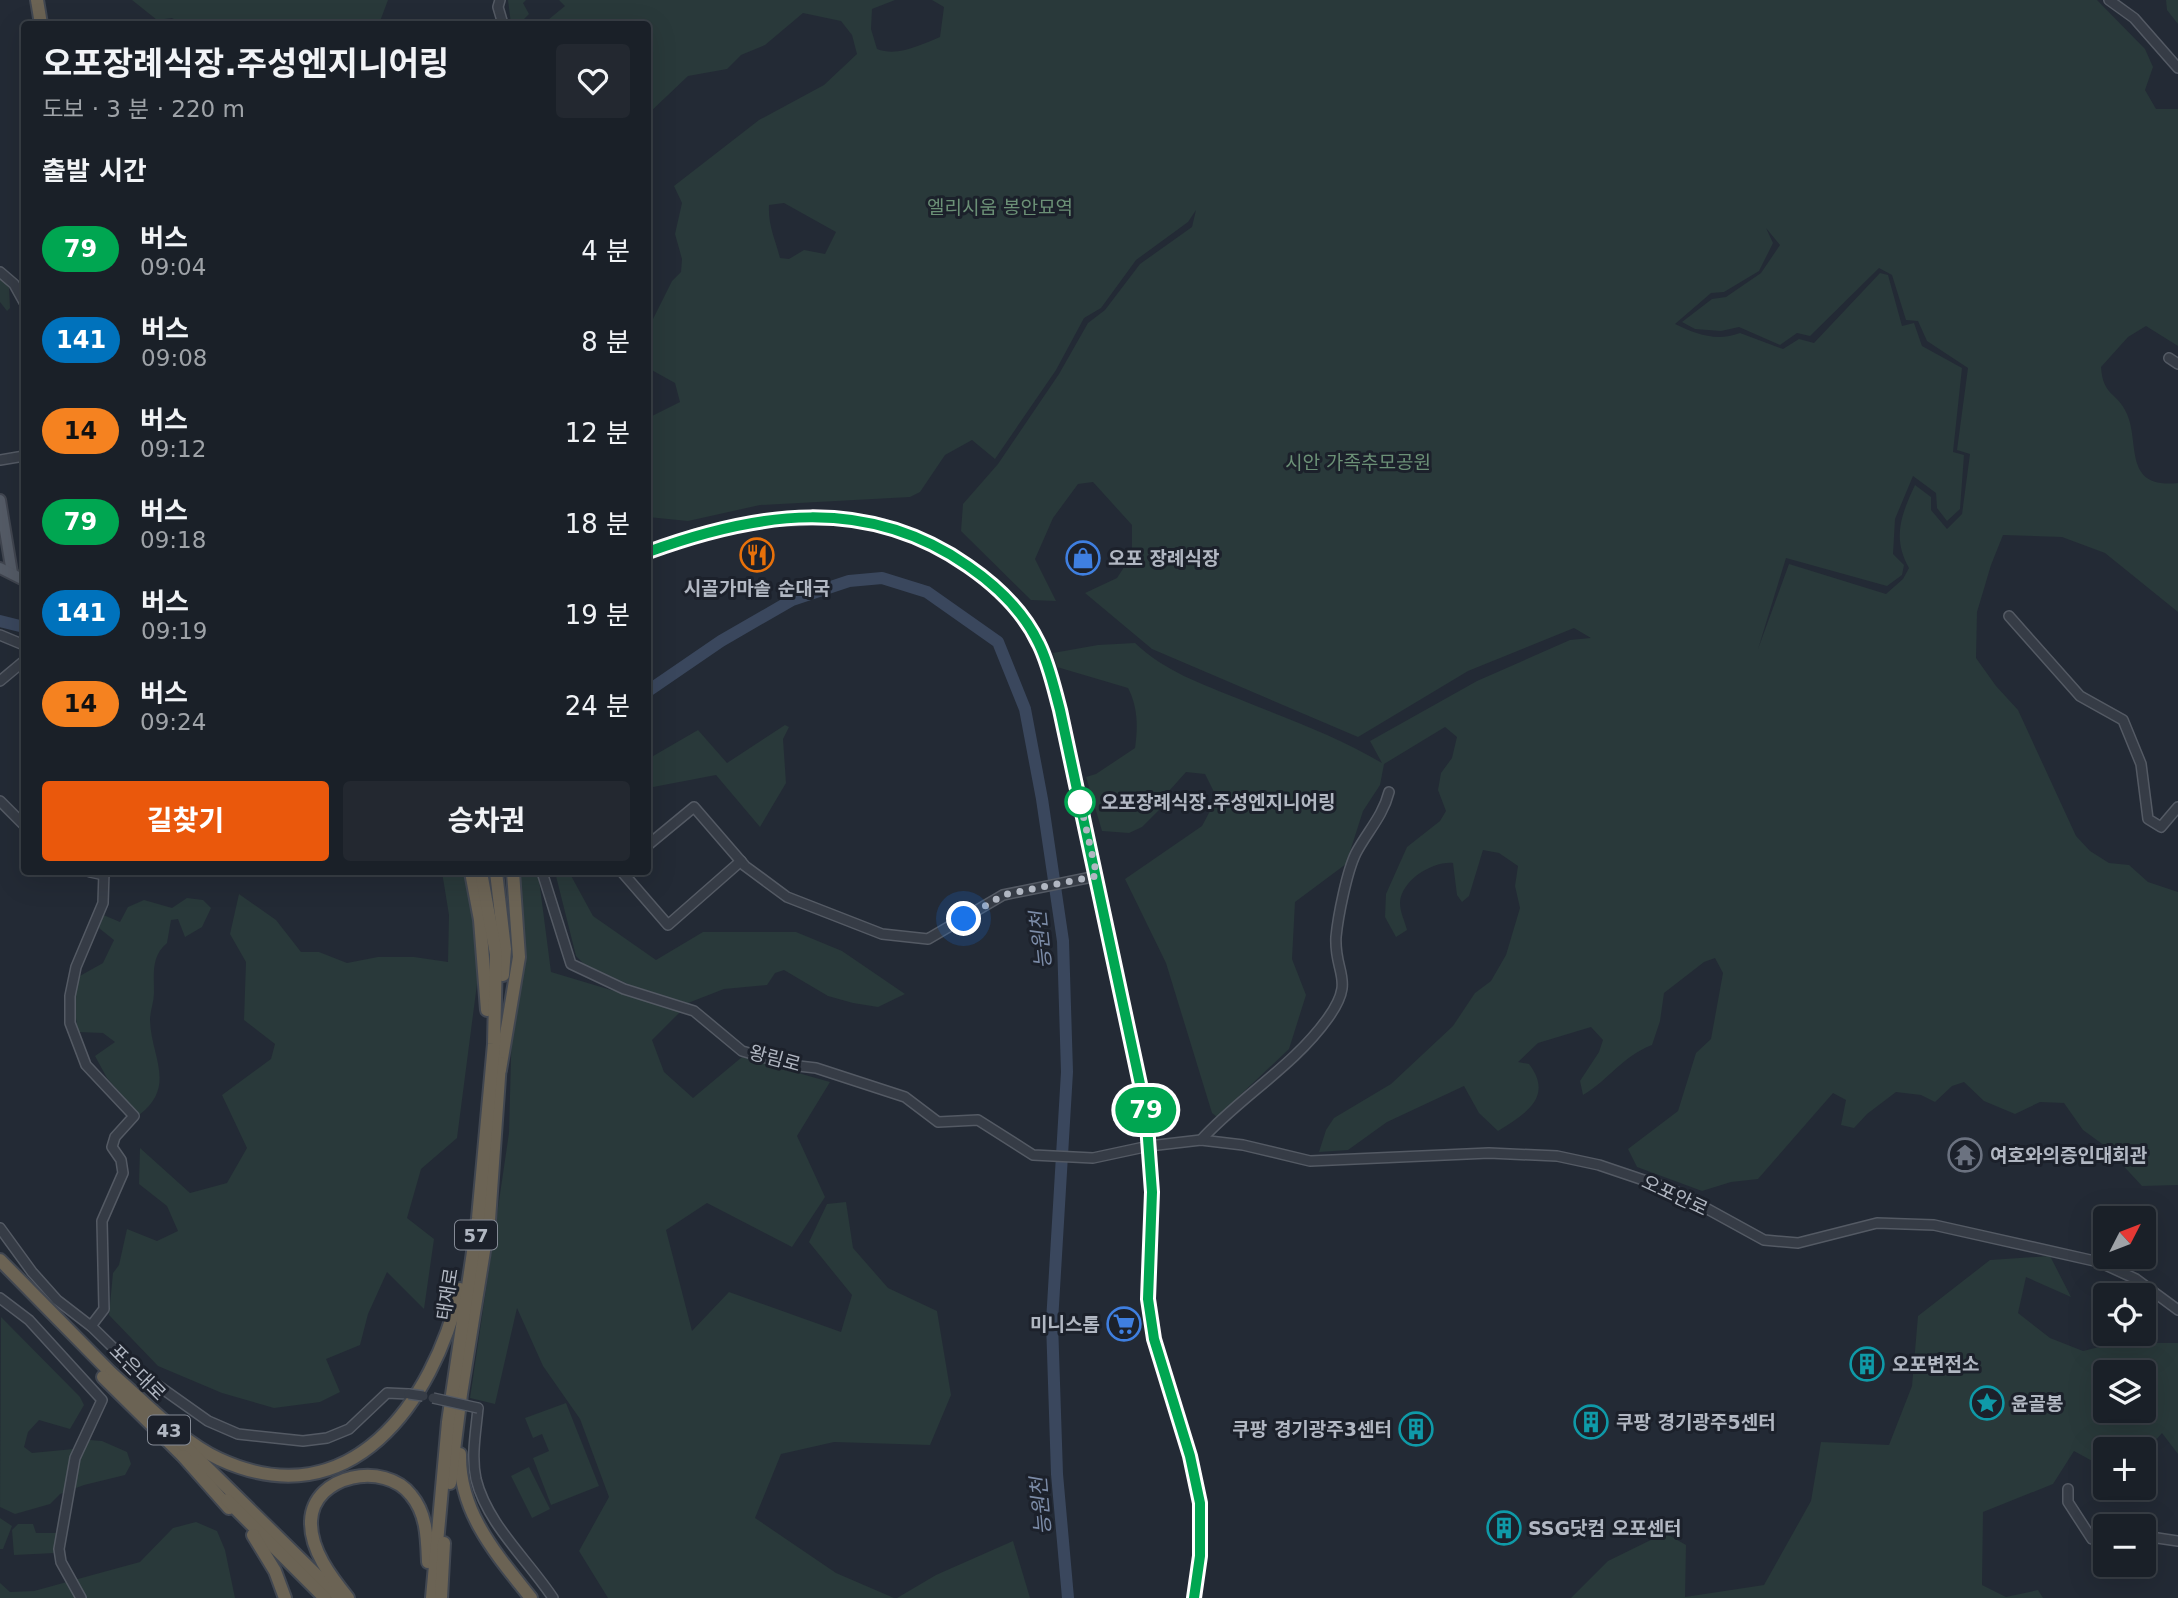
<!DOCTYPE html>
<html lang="ko">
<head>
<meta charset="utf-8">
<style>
  :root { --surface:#1a2028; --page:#232830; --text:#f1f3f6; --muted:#9fa3a8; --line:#383e45; --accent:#ea580c }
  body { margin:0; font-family:"DejaVu Sans","Noto Sans KR",sans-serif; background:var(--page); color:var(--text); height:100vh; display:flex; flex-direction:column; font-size:26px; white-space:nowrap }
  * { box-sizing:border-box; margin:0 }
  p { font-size:23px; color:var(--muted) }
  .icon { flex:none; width:38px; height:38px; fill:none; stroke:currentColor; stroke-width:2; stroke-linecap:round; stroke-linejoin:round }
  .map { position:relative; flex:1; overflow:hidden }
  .details { position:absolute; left:21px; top:21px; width:630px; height:854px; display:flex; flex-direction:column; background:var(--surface); border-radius:7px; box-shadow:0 7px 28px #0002,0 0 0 2px var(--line) }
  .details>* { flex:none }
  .badge { padding:0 14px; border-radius:23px; font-size:24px; line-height:46px }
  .needle { width:46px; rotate:48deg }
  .tools { position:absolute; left:2093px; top:1206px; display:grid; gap:14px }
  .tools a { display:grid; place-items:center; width:63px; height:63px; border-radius:7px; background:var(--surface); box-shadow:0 7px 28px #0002,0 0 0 2px var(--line); font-size:35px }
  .you { position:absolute; width:35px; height:35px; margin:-18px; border:5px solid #fff; border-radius:50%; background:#1a73e8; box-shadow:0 0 0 10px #1a73e833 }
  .map>.badge { position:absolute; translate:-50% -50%; box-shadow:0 0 0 4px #fff }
  h2 { padding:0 21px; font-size:26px; line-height:63px }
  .round { display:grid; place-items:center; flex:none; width:74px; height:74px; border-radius:7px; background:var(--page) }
  .headline { display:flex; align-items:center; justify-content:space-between; height:119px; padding:0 21px }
  h1 { font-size:33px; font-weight:700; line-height:52px }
  .button { display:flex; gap:14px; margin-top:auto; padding:14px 21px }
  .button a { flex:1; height:80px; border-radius:7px; background:var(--accent); color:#fff; font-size:28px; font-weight:700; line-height:80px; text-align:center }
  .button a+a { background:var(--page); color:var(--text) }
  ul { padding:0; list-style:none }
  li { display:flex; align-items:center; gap:21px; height:91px; padding:0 21px }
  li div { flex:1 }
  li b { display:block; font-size:26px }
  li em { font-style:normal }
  li .badge { min-width:77px; font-weight:700; text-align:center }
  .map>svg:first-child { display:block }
  .green { fill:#29393a; fill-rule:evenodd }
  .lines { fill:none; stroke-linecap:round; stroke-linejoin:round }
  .river { stroke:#3a475d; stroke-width:12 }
  .minor-casing { stroke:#545a64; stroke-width:12 }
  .major-casing { stroke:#40454f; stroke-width:14 }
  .highway-casing { stroke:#414751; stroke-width:16 }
  .minor { stroke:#363c46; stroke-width:9 }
  .major { stroke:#545b66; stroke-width:10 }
  .highway { stroke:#6b6354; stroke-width:12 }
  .minor-bridge-casing { stroke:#545a64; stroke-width:12; stroke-linecap:butt }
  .minor-bridge { stroke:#363c46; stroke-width:9 }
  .line-casing { stroke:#fff; stroke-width:16 }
  .line { stroke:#00a651; stroke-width:10 }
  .walk { stroke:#b1b7c2; stroke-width:7; stroke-dasharray:0 12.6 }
  .stop-dot { fill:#fff; stroke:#00a651; stroke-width:3.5 }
  .labels { text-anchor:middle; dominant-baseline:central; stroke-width:6; stroke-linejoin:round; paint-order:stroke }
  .shield { fill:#1c212b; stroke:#848a95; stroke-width:2 }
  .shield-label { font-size:18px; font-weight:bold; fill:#b1b7c2 }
  .park-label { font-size:19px; fill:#6b9076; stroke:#1c212b }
  .poi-label { font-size:19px; font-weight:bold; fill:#b1b7c2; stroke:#1c212b; text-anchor:start }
  .stop-label { font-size:19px; font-weight:bold; fill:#b1b7c2; stroke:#1c212b; text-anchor:start }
  .street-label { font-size:19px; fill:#b1b7c2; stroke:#1c212b }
  .water-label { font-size:21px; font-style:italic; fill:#7c8ca8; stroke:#1c212b }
</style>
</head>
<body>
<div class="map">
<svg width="2178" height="1598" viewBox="0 0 2178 1598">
  <rect width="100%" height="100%" fill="#232a35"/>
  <g class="green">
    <polygon points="132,0 388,0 379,24 182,24 172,18 157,20"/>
    <polygon points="526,0 523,3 529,14 519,24 511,24 508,0"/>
    <path d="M559,0H895L872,9L871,29L877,49C898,57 920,45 940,37L944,7L932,0H2097L2145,49L2153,67L2145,90L2156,109H2178V346L2146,326L2128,337L2101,367C2103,397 2117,391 2127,414C2140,444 2123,489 2178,483V612L2105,553L2062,537L2003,535L1991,565L1977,612L1976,658L1996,686L2018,710L2076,836L2090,851L2109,863L2129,865L2148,882L2178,892V1185L2142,1186L2105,1146L2083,1130L2064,1103L2040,1102L2015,1114L1984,1101L1964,1082L1952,1086L1935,1102L1921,1095L1896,1092L1867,1114L1854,1128L1841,1125L1846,1100L1833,1093L1758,1179L1731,1182L1702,1191L1637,1167L1628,1149L1678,1111L1696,1053L1711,1039L1723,973L1715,958L1704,962L1664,993L1660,1021L1652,1045C1621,1057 1610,1079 1583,1095L1580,1081L1599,1052L1603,1040L1591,1027L1538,1043L1518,1062L1529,1064C1555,1098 1523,1115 1498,1131L1479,1113L1464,1086L1387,1122L1348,1150L1319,1152L1326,1130L1334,1118L1391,1084L1453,1026L1475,993L1491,981L1506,955L1520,908L1515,886L1518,866L1499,853L1483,850L1469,896L1462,902L1457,895L1453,863C1433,861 1401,880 1400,903C1400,912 1405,922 1407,930L1396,937L1385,917L1386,894L1407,847L1440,821L1446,811L1438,790L1441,773L1452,758L1457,737L1445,727L1384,764L1380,785L1363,811L1346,864L1295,902L1292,959L1306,995L1289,1049L1217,1117L1212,1113L1166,963L1125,879L1202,826L1217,798L1205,774L1186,772L1161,800L1159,810L1142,827L1129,833L1102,831L1086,777L1096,774L1135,748C1138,727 1138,707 1128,688L1057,667L1053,653L1098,645L1135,643C1164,671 1202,684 1239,699C1288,719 1337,736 1382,763L1370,741L1477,681L1570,640L1591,638L1574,628L1468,671L1358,737L1152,649L1085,593L1117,578L1132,555V525L1093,482L1078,484L1053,518L1035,559L1056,601L1031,600L961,531L963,504L998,464L1059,374L1088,323L1105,310L1140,264L1192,227L1196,210L1188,222L1136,260L1101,308L1084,318L1056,370L995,459L972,440L945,455L920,492L910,497L760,505L688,521L648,517V418L680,402L675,383L648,368V329L672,281L681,272L682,259L675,234L682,203L674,186L759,120L824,85L857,54L852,35L841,21L803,13L765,45L741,55L727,69L688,76L648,114V24H543L565,6ZM784,203L836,232L825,254L804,250L789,259L780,258C775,238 768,226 769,205ZM1766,228L1780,245L1761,273L1726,297L1712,299L1682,322L1695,329L1721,331L1739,327L1780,345L1797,333L1810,336L1879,268L1892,275L1906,320L1918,321L1927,341L1968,368L1957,450L1970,454L1962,514L1947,529L1931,510V497L1915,485C1901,515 1892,538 1909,568L1903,579L1886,594L1789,564L1758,649L1786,558L1887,586L1902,575L1904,565L1893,554L1895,519L1913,476L1936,493L1937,508L1947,521L1960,509L1964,455L1953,452L1962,368L1922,346L1914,323L1902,326L1888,275L1880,273L1814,343L1799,339L1783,349L1740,333C1716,342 1696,334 1675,324L1711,293L1724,292L1759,271L1773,243Z"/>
    <polygon points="2166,0 2178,0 2178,24 2167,10"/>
    <polygon points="0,278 9,286 10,308 7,311 0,302"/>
    <polygon points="785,725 789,727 783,739 786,783 760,827 716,775 648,788 648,759 698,730 727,763"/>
    <polygon points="442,872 463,872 477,918 477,984 457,1138 421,1169 407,1218 434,1239 424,1309 387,1272 368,1314 360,1345 326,1359 340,1392 320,1402 274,1408 222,1393 158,1366 109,1315 113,1273 119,1265 127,1229 157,1241 178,1231 167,1206 139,1184 140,1148 190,1193 227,1183 247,1148 222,1095 271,1059 275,1044 244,1020 246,962 230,934 239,894 276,920 301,952 319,952 347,963 378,957 414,957 448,962 449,915"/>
    <polygon points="516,872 538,872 551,972 681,1011 652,1040 664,1072 693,1098 742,1057 830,1082 797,1136 825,1197 792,1247 707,1203 666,1230 692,1331 729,1292 841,1332 852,1295 809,1242 827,1204 846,1202 853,1248 888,1288 937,1311 951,1395 930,1445 834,1442 781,1454 755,1518 836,1573 894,1598 608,1598 579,1551 609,1497 580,1419 543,1366 517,1308 495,1404 470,1398 509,1133"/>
    <polygon points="555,872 569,872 593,916 656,960 703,932 796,932 842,951 905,994 878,1007 853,1003 828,996 784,970 775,973 767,985 724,989 688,1003 630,985 584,964 576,956"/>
    <path d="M187,898L203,900L211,908L202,927L185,937L178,919L171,920L167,943C151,956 154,974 154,993C154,1002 150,1011 150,1020C151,1057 177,1086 139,1115L107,1078L95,1056L115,1042L103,1033L78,1032L73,998L78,977L103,963L114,940L99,928L101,914L120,922L128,907L144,900L172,908Z"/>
    <path d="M2050,1256L2071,1297L2026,1277L2018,1313L2050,1338L2083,1351L2115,1343H2178V1454L2162,1433L2144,1453V1449H2105V1468L2074,1451L2053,1484L1983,1512L1982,1585L2006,1597L2038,1590L2043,1598H1571L1608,1561L1665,1533L1686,1545L1685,1597L1764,1585L1811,1501L1821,1442L1889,1445L1912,1386L1918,1316L1990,1260ZM2105,1372H2144V1410H2105Z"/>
    <polygon points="1,1317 80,1397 84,1405 70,1429 39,1420 28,1432 24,1447 32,1453 74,1449 90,1440 102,1441 127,1452 131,1464 125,1475 84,1485 60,1494 50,1504 15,1514 0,1507"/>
    <polygon points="566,1403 599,1486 551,1505 533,1458 549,1451 542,1434 533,1438 525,1418"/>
    <polygon points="529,1467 550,1509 532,1518 511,1476"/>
    <polygon points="0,1518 12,1526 3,1549 0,1549"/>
    <polygon points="196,1522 217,1531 225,1550 235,1598 0,1598 0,1583 10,1592 34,1591 140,1562 173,1528"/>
    <polygon points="18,1524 33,1524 36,1533 58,1533 59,1544 55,1553 14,1555 12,1530"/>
    <polygon points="1013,1541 1030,1598 897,1598 936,1575"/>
  </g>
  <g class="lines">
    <g class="river">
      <polyline points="0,621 24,627"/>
      <polyline points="648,691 721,641 792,600 849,581 882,578 927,592 998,642 1025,709 1042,799 1063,941 1067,1072 1052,1322 1057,1474 1068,1598"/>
    </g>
    <defs>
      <g id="minor">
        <polyline points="500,0 498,7 503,24"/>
        <polyline points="2109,0 2134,18 2178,68"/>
        <polyline points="0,272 14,284 24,302"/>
        <polyline points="2169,358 2178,364"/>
        <polyline points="0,460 24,456"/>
        <polyline points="648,552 696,534 749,522 837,519 883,524 928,541 988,580 1023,618 1040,644 1060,710 1146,1112 1152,1192 1148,1299 1154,1339 1190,1456 1200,1503 1201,1557 1193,1598"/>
        <polyline points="2009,616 2080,696 2123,720 2141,764 2148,819 2161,827 2178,807"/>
        <polyline points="0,635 24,645"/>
        <polyline points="0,681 24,661"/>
        <polyline points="0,801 24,825"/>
        <polyline points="648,845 694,807 745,866 787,897 882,934 928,939 1003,895 1097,876"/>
        <polyline points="90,872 104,875"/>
        <polyline points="542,872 571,964 624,989 694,1011 742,1051 790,1065 816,1068 905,1097 938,1122 978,1120 1033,1155 1093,1158 1149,1146 1201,1140 1243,1145 1310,1161 1489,1153 1557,1156 1599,1165 1673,1190 1764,1240 1798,1243 1877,1223 1934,1225 2099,1262 2136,1279 2178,1310"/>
        <polyline points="622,872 668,925 741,861"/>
        <path d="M1201,1140C1240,1097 1294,1066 1328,1018C1356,979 1334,974 1336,937C1338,916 1347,871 1356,853C1367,832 1383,816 1389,792"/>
        <polyline points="0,1228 32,1272 57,1300 92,1327 136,1370 208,1421 238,1434 303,1441 327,1438 349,1429 387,1393 409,1394"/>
        <polyline points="0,1298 29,1320 102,1400 75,1458 59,1549 61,1562 81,1598"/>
        <polyline points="91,1326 104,1309 102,1221 123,1173 121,1160 112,1147 115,1137 134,1116 86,1065 70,1023 70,996 76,967 103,903 104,872"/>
        <path d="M478,1408C476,1431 471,1456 476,1479C487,1524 528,1560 553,1598"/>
        <polyline points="2068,1489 2068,1502 2092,1539 2105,1530"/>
        <polyline points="2111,1526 2123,1526"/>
        <polyline points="2144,1536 2178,1541"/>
      </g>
      <g id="major">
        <polyline points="0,500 12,573"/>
        <polyline points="0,568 24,580"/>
      </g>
      <g id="highway">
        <polyline points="37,0 41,24"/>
        <polyline points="471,872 480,920 487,1010"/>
        <polyline points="496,872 505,949 503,975"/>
        <polyline points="500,1070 519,957 513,872"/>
        <polyline points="0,1260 117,1379"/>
        <path d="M111,1373C145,1402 179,1440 219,1459C351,1520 433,1402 460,1289"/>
        <polyline points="103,1377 182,1455"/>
        <polyline points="178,1439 340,1598"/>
        <path d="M460,1454C459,1513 497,1555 531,1598"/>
        <polyline points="183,1456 229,1508"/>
        <polyline points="450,1483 461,1394 489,1220 500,1063"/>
        <polyline points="227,1500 325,1598"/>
        <polyline points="253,1535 275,1571 285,1598"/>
        <path d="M348,1598C331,1577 310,1550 311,1521C313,1474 385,1461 411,1495C427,1514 427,1538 428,1562"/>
        <polyline points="432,1598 448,1422 478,1218 494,1044 496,954 481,872"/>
        <polyline points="441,1598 444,1543"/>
      </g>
    </defs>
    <use href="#minor" class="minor-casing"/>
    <use href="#major" class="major-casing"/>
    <use href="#highway" class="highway-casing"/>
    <use href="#minor" class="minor"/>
    <use href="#major" class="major"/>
    <use href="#highway" class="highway"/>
    <defs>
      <g id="minor-bridge">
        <polyline points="409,1394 423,1396"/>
        <polyline points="433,1398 478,1408"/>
      </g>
    </defs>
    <use href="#minor-bridge" class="minor-bridge-casing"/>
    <use href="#minor-bridge" class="minor-bridge"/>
  </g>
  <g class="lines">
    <defs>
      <path id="line" d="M648,552C757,512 866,495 968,566C997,586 1024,612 1039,644C1049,664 1054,688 1060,710L1146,1112L1152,1192L1148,1299L1154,1339L1190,1456L1200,1503V1556L1194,1598"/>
    </defs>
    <use href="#line" class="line-casing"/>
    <use href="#line" class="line"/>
    <polyline class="walk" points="964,919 1003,895 1097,876 1079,797 1080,802"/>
  </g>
  <defs>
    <symbol id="restaurant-ring" viewBox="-11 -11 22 22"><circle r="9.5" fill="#1c212b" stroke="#e8710a" stroke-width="1.5"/><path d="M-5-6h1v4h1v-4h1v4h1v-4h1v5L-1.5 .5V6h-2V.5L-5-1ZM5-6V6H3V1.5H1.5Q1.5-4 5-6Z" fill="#e8710a"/></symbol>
    <symbol id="shop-ring" viewBox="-11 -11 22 22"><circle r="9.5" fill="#1c212b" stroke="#3f7fe0" stroke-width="1.5"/><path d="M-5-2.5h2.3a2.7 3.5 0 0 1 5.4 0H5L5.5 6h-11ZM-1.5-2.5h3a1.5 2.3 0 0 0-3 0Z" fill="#3f7fe0"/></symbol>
    <symbol id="temple-ring" viewBox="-11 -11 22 22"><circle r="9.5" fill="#1c212b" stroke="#6b7280" stroke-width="1.5"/><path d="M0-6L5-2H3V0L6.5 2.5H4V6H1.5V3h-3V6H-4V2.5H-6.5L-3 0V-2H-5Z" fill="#6b7280"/></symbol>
    <symbol id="supermarket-ring" viewBox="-11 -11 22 22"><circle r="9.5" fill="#1c212b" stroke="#3f7fe0" stroke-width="1.5"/><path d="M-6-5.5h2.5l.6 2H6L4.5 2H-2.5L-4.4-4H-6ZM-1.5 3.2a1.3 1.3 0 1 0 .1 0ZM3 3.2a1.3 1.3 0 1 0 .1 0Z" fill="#3f7fe0"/></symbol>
    <symbol id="building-ring" viewBox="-11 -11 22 22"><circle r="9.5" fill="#1c212b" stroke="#0f9aa8" stroke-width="1.5"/><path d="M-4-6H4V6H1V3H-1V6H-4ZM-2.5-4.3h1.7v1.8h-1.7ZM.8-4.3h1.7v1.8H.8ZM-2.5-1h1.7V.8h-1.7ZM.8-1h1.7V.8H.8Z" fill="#0f9aa8"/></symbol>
    <symbol id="sight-ring" viewBox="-11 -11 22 22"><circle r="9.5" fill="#1c212b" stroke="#0f9aa8" stroke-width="1.5"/><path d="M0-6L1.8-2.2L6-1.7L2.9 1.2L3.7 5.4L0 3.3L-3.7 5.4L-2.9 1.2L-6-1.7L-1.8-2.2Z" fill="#0f9aa8"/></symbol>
  </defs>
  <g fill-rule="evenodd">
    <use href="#restaurant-ring" x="738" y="536" width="38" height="38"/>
    <use href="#shop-ring" x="1064" y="539" width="38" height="38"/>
    <use href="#temple-ring" x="1946" y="1136" width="38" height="38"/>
    <use href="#supermarket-ring" x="1105" y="1305" width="38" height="38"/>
    <use href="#building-ring" x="1848" y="1345" width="38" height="38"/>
    <use href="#sight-ring" x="1968" y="1384" width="38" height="38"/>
    <use href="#building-ring" x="1572" y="1403" width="38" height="38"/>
    <use href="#building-ring" x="1397" y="1410" width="38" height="38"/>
    <use href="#building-ring" x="1485" y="1509" width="38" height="38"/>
  </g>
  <circle class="stop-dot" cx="1080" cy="802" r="14"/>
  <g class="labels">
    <g class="shield">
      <rect x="455" y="1220.5" width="42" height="29" rx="5"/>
      <rect x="148" y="1415.5" width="42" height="29" rx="5"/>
    </g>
    <g class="shield-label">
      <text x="476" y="1235">57</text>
      <text x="169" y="1430">43</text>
    </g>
    <g class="park-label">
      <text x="1000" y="207">엘리시움 봉안묘역</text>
      <text x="1358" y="462">시안 가족추모공원</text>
    </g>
    <g class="poi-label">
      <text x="1108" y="558">오포 장례식장</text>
      <text x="757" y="588" text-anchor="middle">시골가마솥 순대국</text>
      <text x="1990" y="1155">여호와의증인대회관</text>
      <text x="1100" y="1324" text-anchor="end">미니스톱</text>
      <text x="1892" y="1364">오포변전소</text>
      <text x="2011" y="1403">윤골봉</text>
      <text x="1616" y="1422">쿠팡 경기광주5센터</text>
      <text x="1392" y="1429" text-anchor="end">쿠팡 경기광주3센터</text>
      <text x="1528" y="1528">SSG닷컴 오포센터</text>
    </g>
    <g class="stop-label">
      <text x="1101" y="802">오포장례식장.주성엔지니어링</text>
    </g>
    <g class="street-label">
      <text transform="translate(775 1058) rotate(15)">왕림로</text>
      <text transform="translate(1675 1195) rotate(25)">오포안로</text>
      <text transform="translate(447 1294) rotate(-81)">태재로</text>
      <text transform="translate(138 1372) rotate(45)">포은대로</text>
    </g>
    <g class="water-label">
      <text transform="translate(1041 940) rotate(-96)">능원천</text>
      <text transform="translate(1041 1506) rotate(-95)">능원천</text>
    </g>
  </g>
</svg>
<div class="tools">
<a><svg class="needle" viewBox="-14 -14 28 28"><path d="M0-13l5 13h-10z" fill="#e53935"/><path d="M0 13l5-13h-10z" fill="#9fa3a8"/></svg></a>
<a><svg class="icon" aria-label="locate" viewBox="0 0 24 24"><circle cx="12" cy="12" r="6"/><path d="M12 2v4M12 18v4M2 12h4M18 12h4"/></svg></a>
<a><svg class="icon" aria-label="layers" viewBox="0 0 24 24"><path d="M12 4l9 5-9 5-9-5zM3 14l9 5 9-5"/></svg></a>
<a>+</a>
<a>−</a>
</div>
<div class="you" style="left:964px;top:919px"></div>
<b class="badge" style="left:1146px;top:1110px;background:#00a651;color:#fff">79</b>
<section class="details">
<div class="headline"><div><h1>오포장례식장.주성엔지니어링</h1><p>도보 · 3 분 · 220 m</p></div><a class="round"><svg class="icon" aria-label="heart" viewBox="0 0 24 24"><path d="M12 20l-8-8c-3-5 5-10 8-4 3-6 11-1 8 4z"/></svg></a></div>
<h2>출발 시간</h2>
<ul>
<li><span class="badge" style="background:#00a651;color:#fff">79</span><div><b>버스</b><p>09:04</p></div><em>4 분</em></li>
<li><span class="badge" style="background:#0072bc;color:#fff">141</span><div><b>버스</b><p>09:08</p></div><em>8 분</em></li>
<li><span class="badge" style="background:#f58220;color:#111">14</span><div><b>버스</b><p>09:12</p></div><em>12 분</em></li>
<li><span class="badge" style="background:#00a651;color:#fff">79</span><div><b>버스</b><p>09:18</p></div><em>18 분</em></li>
<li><span class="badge" style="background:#0072bc;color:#fff">141</span><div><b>버스</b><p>09:19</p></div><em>19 분</em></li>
<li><span class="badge" style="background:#f58220;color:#111">14</span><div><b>버스</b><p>09:24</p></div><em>24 분</em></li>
</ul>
<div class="button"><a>길찾기</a><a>승차권</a></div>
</section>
</div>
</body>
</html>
